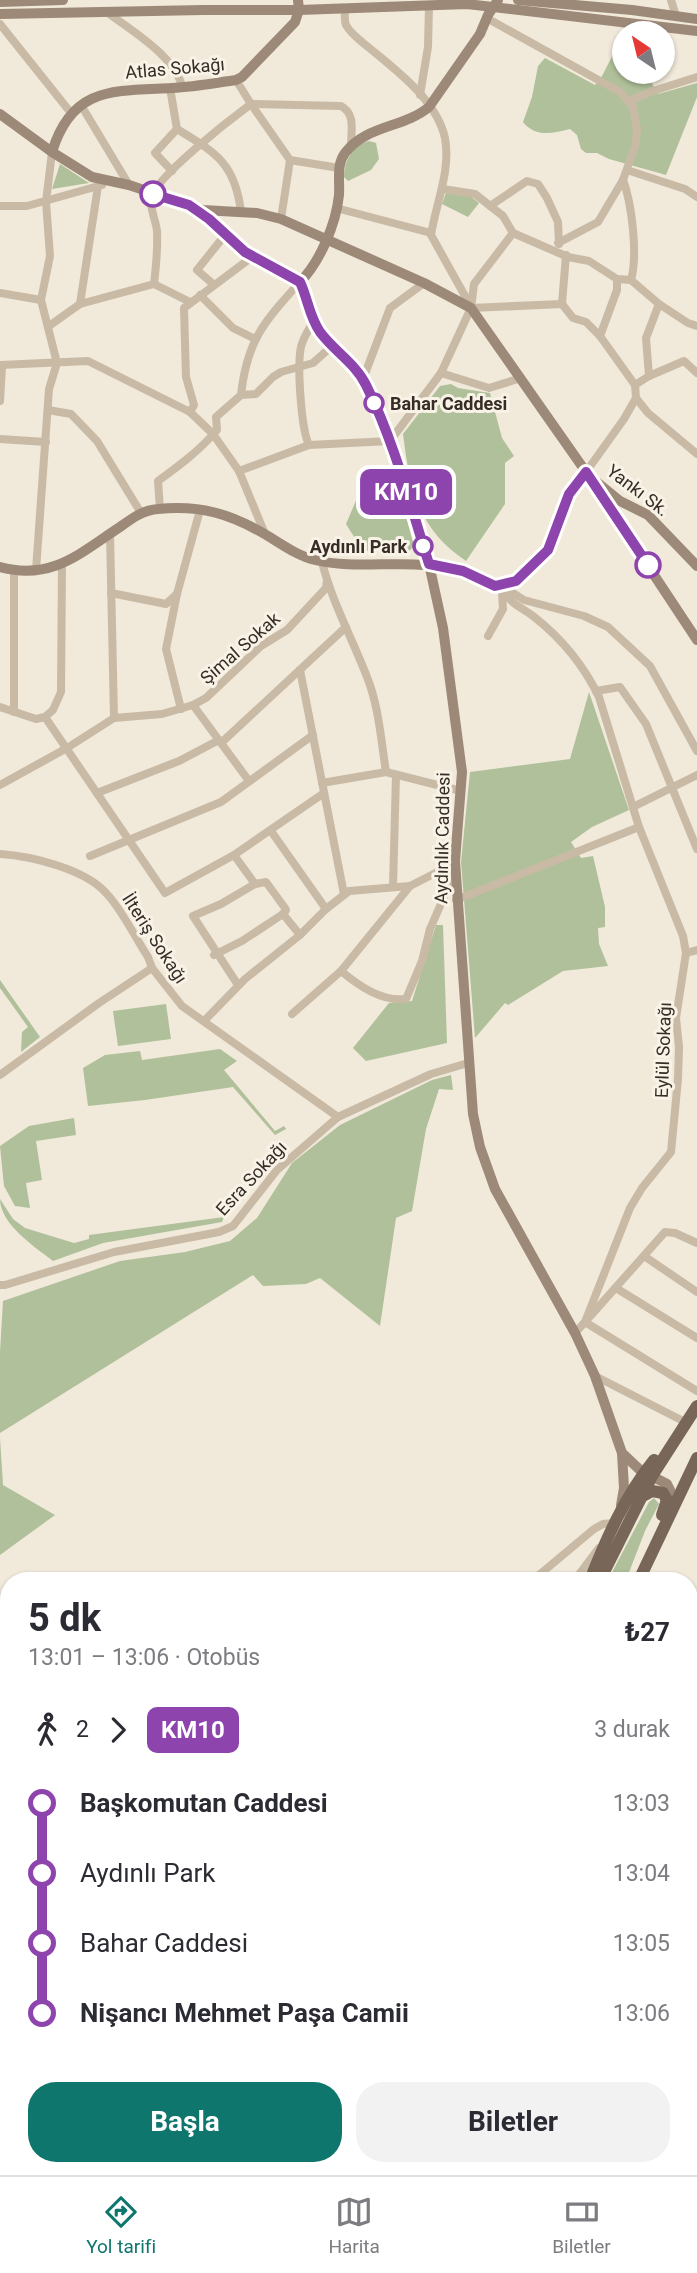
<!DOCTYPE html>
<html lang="tr">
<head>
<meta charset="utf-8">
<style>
  :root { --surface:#fff; --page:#f2f2f3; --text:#2b2b33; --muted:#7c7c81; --line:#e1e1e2; --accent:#0f766e }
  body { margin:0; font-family:Roboto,sans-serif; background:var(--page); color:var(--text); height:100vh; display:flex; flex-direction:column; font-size:26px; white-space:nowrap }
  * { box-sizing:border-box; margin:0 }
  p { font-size:23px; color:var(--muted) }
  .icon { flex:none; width:38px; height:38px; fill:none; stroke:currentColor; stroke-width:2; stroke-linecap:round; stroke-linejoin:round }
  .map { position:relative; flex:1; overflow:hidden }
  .details { position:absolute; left:0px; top:1572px; width:698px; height:604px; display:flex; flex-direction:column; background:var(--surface); border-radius:28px 28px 0 0; box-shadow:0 2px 5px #0004 }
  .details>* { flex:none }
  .badge { padding:0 14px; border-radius:10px; font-size:24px; line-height:46px }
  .needle { width:46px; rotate:325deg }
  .controls { position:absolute; left:612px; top:21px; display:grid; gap:14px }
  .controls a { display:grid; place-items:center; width:63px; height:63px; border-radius:50%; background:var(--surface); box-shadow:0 2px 5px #0004; font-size:35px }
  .map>.badge { position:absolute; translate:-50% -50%; box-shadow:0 0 0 4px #fff }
  .legs { display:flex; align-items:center; gap:10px; height:77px; padding:0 28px; font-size:23px }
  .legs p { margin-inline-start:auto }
  .headline { display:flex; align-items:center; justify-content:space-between; height:119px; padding:0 28px }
  h1 { font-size:38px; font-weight:700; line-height:52px }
  .cta { display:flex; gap:14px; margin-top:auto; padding:14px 28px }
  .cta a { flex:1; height:80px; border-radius:28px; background:var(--accent); color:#fff; font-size:28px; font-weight:700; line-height:80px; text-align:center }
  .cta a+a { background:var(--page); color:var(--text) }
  ul { padding:0 28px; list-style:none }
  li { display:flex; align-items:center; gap:24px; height:70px; font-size:26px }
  li i { display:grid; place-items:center; width:10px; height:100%; margin:0 9px; background:currentColor }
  li i::after { content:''; width:18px; height:18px; margin:-9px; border:5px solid; border-radius:50%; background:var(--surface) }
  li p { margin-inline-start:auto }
  li:first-child i { background:linear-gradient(#0000 50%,currentColor 0) }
  li:last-child i { background:linear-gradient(currentColor 50%,#0000 0) }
  .tabs { display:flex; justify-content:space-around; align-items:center; height:98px; border-top:2px solid var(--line); background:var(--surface); font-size:19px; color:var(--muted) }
  .tabs a { display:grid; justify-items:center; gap:4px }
  .tabs .current { color:var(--accent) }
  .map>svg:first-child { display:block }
  .green { fill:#b0c09a }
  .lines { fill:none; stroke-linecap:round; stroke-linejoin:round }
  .street { stroke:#c9baa6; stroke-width:8 }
  .secondary { stroke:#9d8978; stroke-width:10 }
  .primary { stroke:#786658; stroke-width:12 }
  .line-1-casing { stroke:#fff; stroke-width:16 }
  .line-1 { stroke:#8e44ad; stroke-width:10 }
  .stop-1-dot { fill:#fff; stroke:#8e44ad; stroke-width:3.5 }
  .labels { text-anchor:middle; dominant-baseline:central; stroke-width:6; stroke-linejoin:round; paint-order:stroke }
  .street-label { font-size:18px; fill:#362d27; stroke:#f9f3e7 }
  .stop-label { font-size:18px; font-weight:bold; fill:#362d27; stroke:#f9f3e7; text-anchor:start }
</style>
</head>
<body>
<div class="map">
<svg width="697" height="2175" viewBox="0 0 697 2175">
  <rect width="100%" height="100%" fill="#f1e9da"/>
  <g class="green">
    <path d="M626,29L655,33H625V72H653L650,80L658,94L697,83V97L666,175L609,159L597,153H586L581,149L577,135L570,129C553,133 536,138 523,122L532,97L538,66L545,58L595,85L602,76Z"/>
    <path d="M369,141L376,143L379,159L371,170L348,181L344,177C344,161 352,146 369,141Z"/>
    <polygon points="60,164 89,183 52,189"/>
    <polygon points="446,193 469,195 479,203 468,217 442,204"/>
    <path d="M451,384L458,388L490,393L502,438L514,456L505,463V504L466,561C418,529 410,489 403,434L440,386Z"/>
    <polygon points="367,475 399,491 414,546 409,551 363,551 346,524"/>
    <polygon points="589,692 629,810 592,827 571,842 581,858 593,856 605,907 605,927 598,928 599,944 608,966 563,971 508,1005 505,1003 475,1038 461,862 470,772 570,759"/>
    <polygon points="436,925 443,925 447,1043 366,1061 353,1048 389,1003 412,1001"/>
    <polygon points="0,980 40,1037 21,1052 22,1032 28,1027 0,988"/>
    <polygon points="166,1004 171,1039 118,1046 113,1011"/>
    <polygon points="220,1049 237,1061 224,1070 275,1131 284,1126 286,1129 275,1135 233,1087 145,1100 88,1106 83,1068 105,1055 140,1051 142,1060"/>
    <polygon points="451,1075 453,1090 439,1089 426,1129 412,1211 396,1218 380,1326 320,1278 306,1284 263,1286 253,1275 0,1433 0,1352 3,1301 120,1261 185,1252 230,1241 257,1218 292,1163 340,1125 432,1080"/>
    <polygon points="74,1118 76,1135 36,1141 42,1180 26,1183 30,1208 15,1206 4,1186 0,1146 29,1126"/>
    <path d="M0,1199L13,1219L25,1228L74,1243L89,1239V1235L224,1217L222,1222L103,1243L53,1261C35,1247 0,1224 0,1199Z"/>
    <polygon points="0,1438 3,1485 55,1515 0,1555"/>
    <polygon points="654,1498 659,1504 645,1531 626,1580 608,1580 649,1502"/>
    <polygon points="512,2166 514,2175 133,2175 129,2167"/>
  </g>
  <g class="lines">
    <g class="street">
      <polyline points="671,0 676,16"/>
      <path d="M345,9C345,14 344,20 346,25C351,35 365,44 373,51C400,73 437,102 445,138C451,171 436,203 431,235L470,305"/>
      <path d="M108,13C131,30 176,57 182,87"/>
      <polyline points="492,21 620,92 633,107 637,129 635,146 623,180 598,222 558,243"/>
      <polyline points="0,24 71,113"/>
      <path d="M236,80L251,104L341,106C356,114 351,131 351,146"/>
      <polyline points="170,88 177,129 155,153 172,171"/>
      <polyline points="420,95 428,47 429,5"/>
      <polyline points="629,101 653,91 697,77"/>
      <polyline points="81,105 129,185"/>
      <path d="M177,129C216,153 235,163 241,212"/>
      <polyline points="627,170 685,189 697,197"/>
      <path d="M623,180C632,204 638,255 631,280"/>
      <polyline points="98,186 80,304 154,284"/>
      <polyline points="443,189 475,194 503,216 513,233 568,257 589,261 617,279 631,280 659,304 688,323 697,326"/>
      <polyline points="0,206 27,206 102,185"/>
      <polyline points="490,206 527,181 538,184 547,198 558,222 559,244"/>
      <polyline points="336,208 431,233"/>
      <polyline points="281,219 290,160"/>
      <polyline points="213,284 197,270 225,235"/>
      <polyline points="0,293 41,300"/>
      <polyline points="200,295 233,328 255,339"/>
      <path d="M190,302L154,284C156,267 158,249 157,231C156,221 150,209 151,199C153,179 232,118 251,104L290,160L339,168"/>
      <polyline points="562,304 566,255"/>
      <polyline points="471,308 562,304 573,318 586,322 600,336 635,385 636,398 648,413 697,454"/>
      <polyline points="49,326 80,304"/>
      <polyline points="600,336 617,290 617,279"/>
      <polyline points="0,365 88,361 190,412 213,434 239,471 265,534"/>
      <polyline points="441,373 489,388 521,378"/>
      <polyline points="649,376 646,338 659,304"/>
      <polyline points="363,379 390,308 424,283"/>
      <polyline points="635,385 649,376 684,361 697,373"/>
      <path d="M241,395C247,340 264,322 300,282"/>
      <polyline points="0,401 2,367"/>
      <polyline points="48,410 71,414 97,441 141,513"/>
      <polyline points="190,412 194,405 186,377 184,308 252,257"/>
      <polyline points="0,439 46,442"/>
      <path d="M309,445C301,429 297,365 301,347C303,338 309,329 313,322"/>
      <polyline points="239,471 309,445 390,441 441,373 471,308 474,284 513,233"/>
      <polyline points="586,472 624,419 636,398"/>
      <path d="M160,509L158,481C180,465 199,451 217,430L216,417L241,395L256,394L273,377L281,372L313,363L332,346"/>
      <polyline points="110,533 114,718"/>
      <path d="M322,562C332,602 352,638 367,677C379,707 381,740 386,772"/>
      <polyline points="14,570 14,712"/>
      <polyline points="36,570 49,389 57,363 41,300 50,256 46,202 52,152"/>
      <path d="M502,586C510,605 517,604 533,616C560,637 584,666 599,697L639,827L683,936L686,953L676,1018L679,1047L678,1079L671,1152L642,1188L630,1208L585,1322L575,1333"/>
      <polyline points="502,586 524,600 584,616 608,627 650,666 697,751"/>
      <polyline points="111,593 166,604 177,594"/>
      <polyline points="488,636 503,609 502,592"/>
      <polyline points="300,670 344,894"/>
      <polyline points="596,691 620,687 646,724 697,849"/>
      <polyline points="193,705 249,781"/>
      <polyline points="0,707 36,719 45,717"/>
      <polyline points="181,709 166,649 177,594 200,510"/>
      <polyline points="45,717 165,893 234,855 324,793"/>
      <polyline points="45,717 53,710 61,692 62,565"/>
      <polyline points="221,743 346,627"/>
      <polyline points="322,783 386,772 461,791"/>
      <polyline points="0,785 67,748 114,718 162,714 193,705 206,698 261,646 287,630 326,588 327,580"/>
      <polyline points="97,793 179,761 219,740"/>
      <polyline points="633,807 697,775"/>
      <polyline points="271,831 326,909"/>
      <path d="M0,854C31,856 85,869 106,893C121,908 136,939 148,957L152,968L182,1006L338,1117"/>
      <polyline points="234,855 255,884 221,904 193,916 238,985"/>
      <polyline points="90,856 221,802 313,735"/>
      <polyline points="255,884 266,882 285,908 286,910 283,914"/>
      <polyline points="393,887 396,775"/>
      <polyline points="456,900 639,827"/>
      <polyline points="686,953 697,950"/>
      <polyline points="214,955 242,941 283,914 300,935"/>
      <path d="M341,971C359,986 382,1002 406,999L422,961L430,929L454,874"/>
      <polyline points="292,1014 341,971 410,886"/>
      <polyline points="204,1021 245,979 300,935 326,909 349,891 410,886 455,863"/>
      <polyline points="0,1075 99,1003 152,968"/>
      <polyline points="697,1243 675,1233 665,1232 585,1322 697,1391"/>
      <polyline points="644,1256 697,1292"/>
      <polyline points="0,1285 5,1285 114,1252 219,1232 233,1226 277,1170 338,1117 431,1074 468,1063"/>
      <polyline points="616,1288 697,1338"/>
      <polyline points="595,1376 687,1423"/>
      <polyline points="533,1580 594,1529 603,1524 614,1523"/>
      <polyline points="575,1580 599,1548"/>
      <polyline points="530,2166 532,2175"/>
    </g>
    <g class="secondary">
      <polyline points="518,0 632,10 697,19"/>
      <polyline points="0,2 63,0"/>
      <polyline points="0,14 203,10 299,10 467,4 697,31"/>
      <polyline points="0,114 52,152 92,177 129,185 203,210 257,213 281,219 424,283 471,308 586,472 697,640"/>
      <path d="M52,152C72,86 114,91 172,88C194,87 215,83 236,80L242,77L295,22L299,10L298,0"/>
      <polyline points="189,205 209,219 245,252 300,282 313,322 322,334 363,379 390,441 429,564 443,628 462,772 455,861 473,1114 480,1147 495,1189 575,1333 595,1376 622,1453 640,1470 667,1484 670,1490 667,1500"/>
      <path d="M300,282C320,262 336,224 339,195C340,180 336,165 345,153C366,125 404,128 429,107L480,34L488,15L498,0"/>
      <polyline points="598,483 620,501 648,515 697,566"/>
      <path d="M0,567C52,581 80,553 120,527C131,519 143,510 158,509C202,505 231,514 268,536C283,545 298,556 315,560C355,570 404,559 447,568C468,572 490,591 512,583C518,581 523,575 528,570C563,539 556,504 586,472"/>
      <polyline points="621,1505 624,1488 622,1453"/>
    </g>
    <g class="primary">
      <polyline points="641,1497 652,1491 663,1493 667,1500 662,1515"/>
      <path d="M590,1580C607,1537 625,1496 654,1460"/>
      <polyline points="600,1580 652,1476 697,1406"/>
      <polyline points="639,1580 697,1458"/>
      <polyline points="543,2175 543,2166"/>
      <polyline points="559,2175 560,2166"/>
    </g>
  </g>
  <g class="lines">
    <defs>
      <path id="line-1" d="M153,194L189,205L209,219L245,252L300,282C308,299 309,316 320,332C334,351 356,364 366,385C394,441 410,504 429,564L463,571L495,586L516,581L548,550L569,494L586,472L648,565"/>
    </defs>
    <use href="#line-1" class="line-1-casing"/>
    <use href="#line-1" class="line-1"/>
  </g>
  <g class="stop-1-dot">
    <circle cx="153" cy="194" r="12"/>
    <circle cx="374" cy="403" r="9"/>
    <circle cx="423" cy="546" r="9"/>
    <circle cx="648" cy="565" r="12"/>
  </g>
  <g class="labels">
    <g class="street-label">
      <text transform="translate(175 68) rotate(-5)">Atlas Sokağı</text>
      <text transform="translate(638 490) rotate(37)">Yankı Sk.</text>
      <text transform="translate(240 648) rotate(-41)">Şimal Sokak</text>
      <text transform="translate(442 838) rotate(-89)">Aydınlık Caddesi</text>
      <text transform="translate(155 938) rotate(57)">İlteriş Sokağı</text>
      <text transform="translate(663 1050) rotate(-88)">Eylül Sokağı</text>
      <text transform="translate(251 1178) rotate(-47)">Esra Sokağı</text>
    </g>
    <g class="stop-label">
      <text x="390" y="403">Bahar Caddesi</text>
      <text x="407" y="546" text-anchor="end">Aydınlı Park</text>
    </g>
  </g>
</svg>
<div class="controls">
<a><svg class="needle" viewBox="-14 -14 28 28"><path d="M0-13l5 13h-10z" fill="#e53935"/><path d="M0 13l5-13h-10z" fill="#7c7c81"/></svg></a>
</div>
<b class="badge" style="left:406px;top:492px;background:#8e44ad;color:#fff">KM10</b>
<section class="details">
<div class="headline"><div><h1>5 dk</h1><p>13:01 – 13:06 · Otobüs</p></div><b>₺27</b></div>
<div class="legs"><svg class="icon" aria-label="walk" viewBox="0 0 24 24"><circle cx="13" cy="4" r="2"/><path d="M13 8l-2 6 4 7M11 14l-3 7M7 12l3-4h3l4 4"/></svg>2<svg class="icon" aria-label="forward" viewBox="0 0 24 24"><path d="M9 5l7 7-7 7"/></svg><b class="badge" style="background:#8e44ad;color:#fff">KM10</b><p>3 durak</p></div>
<ul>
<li><i style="color:#8e44ad"></i><b>Başkomutan Caddesi</b><p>13:03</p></li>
<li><i style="color:#8e44ad"></i><span>Aydınlı Park</span><p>13:04</p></li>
<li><i style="color:#8e44ad"></i><span>Bahar Caddesi</span><p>13:05</p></li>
<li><i style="color:#8e44ad"></i><b>Nişancı Mehmet Paşa Camii</b><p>13:06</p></li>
</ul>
<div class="cta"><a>Başla</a><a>Biletler</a></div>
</section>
</div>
<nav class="tabs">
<a class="current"><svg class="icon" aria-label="directions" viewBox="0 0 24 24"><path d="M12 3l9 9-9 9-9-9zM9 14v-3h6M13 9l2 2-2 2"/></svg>Yol tarifi</a>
<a><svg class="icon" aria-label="map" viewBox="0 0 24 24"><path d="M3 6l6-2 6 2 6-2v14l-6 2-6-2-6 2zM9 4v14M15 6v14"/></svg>Harita</a>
<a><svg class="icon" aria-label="tickets" viewBox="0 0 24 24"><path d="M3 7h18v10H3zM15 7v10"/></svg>Biletler</a>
</nav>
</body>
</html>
